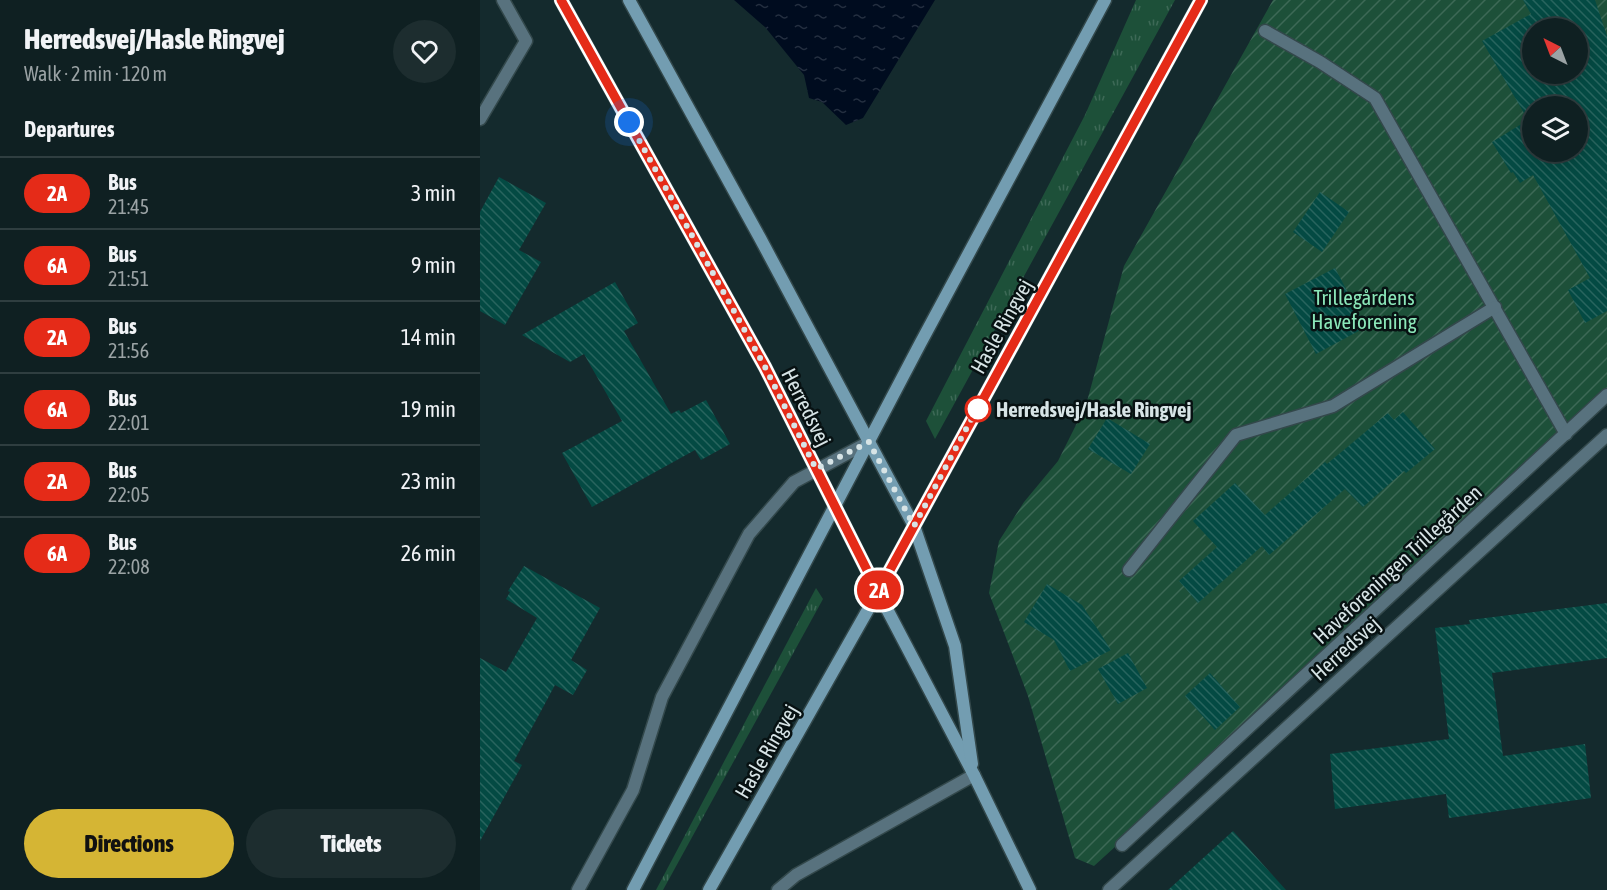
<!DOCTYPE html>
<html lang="en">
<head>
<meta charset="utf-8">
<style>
  :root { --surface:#0f2022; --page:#1d2d2f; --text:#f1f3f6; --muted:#9ba3a5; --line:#2f3e40; --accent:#d5b534 }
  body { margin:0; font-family:"Asap Condensed",sans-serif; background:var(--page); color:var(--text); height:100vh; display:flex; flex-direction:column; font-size:22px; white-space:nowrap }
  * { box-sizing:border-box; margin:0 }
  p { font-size:20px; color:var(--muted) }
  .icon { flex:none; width:33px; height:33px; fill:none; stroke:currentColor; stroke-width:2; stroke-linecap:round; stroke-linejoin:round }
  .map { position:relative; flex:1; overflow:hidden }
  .side { display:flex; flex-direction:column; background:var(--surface); width:480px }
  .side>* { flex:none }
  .badge { padding:0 12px; border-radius:20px; font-size:21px; line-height:39px }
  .needle { width:39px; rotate:318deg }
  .fabs { position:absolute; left:1042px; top:18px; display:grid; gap:12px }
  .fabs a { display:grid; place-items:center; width:66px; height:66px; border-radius:50%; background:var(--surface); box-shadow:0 3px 15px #0003,0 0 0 2px var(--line); font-size:30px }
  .you { position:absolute; width:30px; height:30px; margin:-15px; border:4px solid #fff; border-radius:50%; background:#1a73e8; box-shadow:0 0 0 9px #1a73e833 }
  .map>.badge { position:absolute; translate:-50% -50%; box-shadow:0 0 0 3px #fff }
  h2 { padding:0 24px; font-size:22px; line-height:54px }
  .round { display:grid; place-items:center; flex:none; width:63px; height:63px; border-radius:32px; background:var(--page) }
  .head { display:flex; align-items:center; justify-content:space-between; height:102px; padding:0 24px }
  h1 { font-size:28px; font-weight:800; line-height:45px }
  .cta { display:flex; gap:12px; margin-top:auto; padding:12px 24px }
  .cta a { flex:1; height:69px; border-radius:36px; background:var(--accent); color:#111; font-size:24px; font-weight:800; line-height:69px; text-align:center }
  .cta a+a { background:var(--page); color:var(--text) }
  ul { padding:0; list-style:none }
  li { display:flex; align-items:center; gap:18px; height:72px; padding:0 24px; border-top:2px solid var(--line) }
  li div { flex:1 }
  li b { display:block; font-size:22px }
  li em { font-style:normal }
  li .badge { min-width:66px; font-weight:700; text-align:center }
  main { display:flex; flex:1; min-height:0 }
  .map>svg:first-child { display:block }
  .grass { fill:url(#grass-tufts) }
  .garden { fill:url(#garden-furrows); fill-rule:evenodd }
  .water { fill:url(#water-ripples) }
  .building { fill:url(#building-back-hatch); fill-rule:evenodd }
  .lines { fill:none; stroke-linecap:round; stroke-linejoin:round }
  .lane-casing { stroke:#33484b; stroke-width:15 }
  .street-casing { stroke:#33484b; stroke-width:15 }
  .secondary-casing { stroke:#33484b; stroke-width:15 }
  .lane { stroke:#58727e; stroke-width:12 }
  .street { stroke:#58727e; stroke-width:12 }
  .secondary { stroke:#739db1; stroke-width:12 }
  .line-casing { stroke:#fff; stroke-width:14 }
  .line { stroke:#e52b18; stroke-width:9 }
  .walk { stroke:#d7e4e6; stroke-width:6; stroke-dasharray:0 10.8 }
  .stop-dot { fill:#fff; stroke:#e52b18; stroke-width:3 }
  .labels { text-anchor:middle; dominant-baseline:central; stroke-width:5; stroke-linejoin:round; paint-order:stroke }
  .park-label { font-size:21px; fill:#8be7b9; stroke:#071112 }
  .street-label { font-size:21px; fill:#d7e4e6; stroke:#071112 }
  .stop-label { font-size:21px; font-weight:bold; fill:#d7e4e6; stroke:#071112; text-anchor:start }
</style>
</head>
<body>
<main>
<section class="side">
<div class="head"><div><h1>Herredsvej/Hasle Ringvej</h1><p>Walk · 2 min · 120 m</p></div><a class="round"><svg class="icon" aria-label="heart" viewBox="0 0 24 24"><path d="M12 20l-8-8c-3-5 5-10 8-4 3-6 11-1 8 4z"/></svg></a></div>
<h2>Departures</h2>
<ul>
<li><span class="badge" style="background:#e52b18;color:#fff">2A</span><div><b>Bus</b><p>21:45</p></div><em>3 min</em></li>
<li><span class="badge" style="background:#e52b18;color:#fff">6A</span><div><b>Bus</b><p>21:51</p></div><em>9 min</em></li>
<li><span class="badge" style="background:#e52b18;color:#fff">2A</span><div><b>Bus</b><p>21:56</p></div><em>14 min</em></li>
<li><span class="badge" style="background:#e52b18;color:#fff">6A</span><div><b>Bus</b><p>22:01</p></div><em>19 min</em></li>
<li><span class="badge" style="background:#e52b18;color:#fff">2A</span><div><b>Bus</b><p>22:05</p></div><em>23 min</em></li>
<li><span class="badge" style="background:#e52b18;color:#fff">6A</span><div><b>Bus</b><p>22:08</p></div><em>26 min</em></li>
</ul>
<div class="cta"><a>Directions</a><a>Tickets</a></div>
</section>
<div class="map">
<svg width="1127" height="890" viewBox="0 0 1127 890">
  <defs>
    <pattern id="grass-tufts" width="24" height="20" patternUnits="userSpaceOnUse" patternTransform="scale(1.5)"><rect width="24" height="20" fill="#1d5039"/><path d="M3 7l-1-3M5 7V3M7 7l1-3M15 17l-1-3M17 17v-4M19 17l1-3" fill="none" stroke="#3d6956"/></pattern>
    <pattern id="garden-furrows" width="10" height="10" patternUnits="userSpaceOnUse" patternTransform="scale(1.5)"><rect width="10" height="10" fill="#1d5039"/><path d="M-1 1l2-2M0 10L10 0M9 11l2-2" fill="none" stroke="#3d6956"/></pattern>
    <pattern id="water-ripples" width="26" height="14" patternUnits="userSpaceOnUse" patternTransform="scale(1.5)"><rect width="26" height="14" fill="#000c1f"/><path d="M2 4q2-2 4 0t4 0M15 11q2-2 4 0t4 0" fill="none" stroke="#242f40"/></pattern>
    <pattern id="building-back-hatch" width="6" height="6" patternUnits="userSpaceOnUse" patternTransform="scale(1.5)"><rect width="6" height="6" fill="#044a43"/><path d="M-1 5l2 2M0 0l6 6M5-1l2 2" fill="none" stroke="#28645e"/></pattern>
  </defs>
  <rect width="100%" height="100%" fill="#142a2d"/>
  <g class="grass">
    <polygon points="656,0 695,0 455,439 446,421 605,115"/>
    <polygon points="336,588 343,599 183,890 176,890"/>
  </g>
  <path class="garden" d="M793,0H1127V400L614,866L595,858L548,696L509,593L519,541L544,502L578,461L606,405L644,266ZM1053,28H1098V74H1053ZM1053,106H1098V152H1053Z"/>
  <polygon class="water" points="254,0 455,0 383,118 366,125 342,102 329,98 324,75 285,27"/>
  <g class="building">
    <path d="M1043,0H1115L1127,36V311L1105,323L1088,290L1110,278L1053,175L1040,183L1033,172L1031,173L1012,142L1048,120L1002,41L1051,14ZM1053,28H1098V74H1053ZM1053,106H1098V152H1053Z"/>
    <polygon points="19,177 66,203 39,250 61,262 25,325 0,311 0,212"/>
    <polygon points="840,192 869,212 842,252 813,232"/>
    <polygon points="855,268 886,327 836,354 805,294"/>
    <polygon points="135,282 158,323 144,331 191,414 199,410 201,413 226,400 250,444 221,460 215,450 112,507 82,453 142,421 104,354 90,362 42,335"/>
    <polygon points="923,412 955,449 926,473 924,471 883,507 865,489 789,555 782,546 718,603 699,581 737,547 713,521 755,483 785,515 845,462 847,464 908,413 914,420"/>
    <polygon points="627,418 670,444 651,474 608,449"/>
    <polygon points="44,566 120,608 91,660 107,670 93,695 75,685 34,761 42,765 0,841 0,658 26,672 57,618 26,599 30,592 28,591"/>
    <polygon points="567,584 602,605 631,650 590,671 574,640 544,622"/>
    <polygon points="1127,603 1127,658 1012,673 1023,756 1105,744 1111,798 969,818 966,794 855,809 850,754 969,739 955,628 990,624 989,620"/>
    <polygon points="648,653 667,688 638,704 618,669"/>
    <polygon points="730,673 760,707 735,730 705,696"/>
    <polygon points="753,831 806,890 688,890"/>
  </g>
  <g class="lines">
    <defs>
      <g id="lane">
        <polyline points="785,31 840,62 895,98 1086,434"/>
        <polyline points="649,570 756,435 853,406 1015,307"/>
        <polyline points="642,845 1127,395"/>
      </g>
      <g id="street">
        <polyline points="0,119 46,41 23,0"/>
        <polyline points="98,890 153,790 182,697 269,534 314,482 389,442"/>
        <polyline points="298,890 316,875 494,775"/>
        <polyline points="629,890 1127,435"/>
      </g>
      <g id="secondary">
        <polyline points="81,0 285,367 398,592 494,775 550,890"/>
        <polyline points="149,0 280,238 434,526 475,646 492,764"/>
        <polyline points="153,890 440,344 625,0"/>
        <polyline points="229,890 398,592 721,0"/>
      </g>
    </defs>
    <use href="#lane" class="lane-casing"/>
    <use href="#street" class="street-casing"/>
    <use href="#secondary" class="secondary-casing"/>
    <use href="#lane" class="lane"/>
    <use href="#street" class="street"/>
    <use href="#secondary" class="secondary"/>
  </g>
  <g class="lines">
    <defs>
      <polyline id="line" points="81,0 285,367 398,592 721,0"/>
    </defs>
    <use href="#line" class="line-casing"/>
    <use href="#line" class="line"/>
    <polyline class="walk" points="149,122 285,367 336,469 389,442 434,526 498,407 498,409"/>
  </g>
  <circle class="stop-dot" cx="498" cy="409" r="12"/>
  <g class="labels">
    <g class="park-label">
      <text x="884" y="297">Trillegårdens<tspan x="884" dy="24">Haveforening</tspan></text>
    </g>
    <g class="street-label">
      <text transform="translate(521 326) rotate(-61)">Hasle Ringvej</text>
      <text transform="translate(327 407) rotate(63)">Herredsvej</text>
      <text transform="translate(917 564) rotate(-43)">Haveforeningen Trillegården</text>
      <text transform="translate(865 648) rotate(-42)">Herredsvej</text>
      <text transform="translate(286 751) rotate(-60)">Hasle Ringvej</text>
    </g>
    <g class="stop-label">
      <text x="516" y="409">Herredsvej/Hasle Ringvej</text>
    </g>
  </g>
</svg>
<div class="fabs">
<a><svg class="needle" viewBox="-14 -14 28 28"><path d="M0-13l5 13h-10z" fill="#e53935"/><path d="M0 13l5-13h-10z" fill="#9ba3a5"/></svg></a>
<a><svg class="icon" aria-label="layers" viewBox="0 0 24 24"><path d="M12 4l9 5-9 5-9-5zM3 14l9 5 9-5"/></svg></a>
</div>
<div class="you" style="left:149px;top:122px"></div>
<b class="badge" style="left:399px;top:590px;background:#e52b18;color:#fff">2A</b>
</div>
</main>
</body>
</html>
